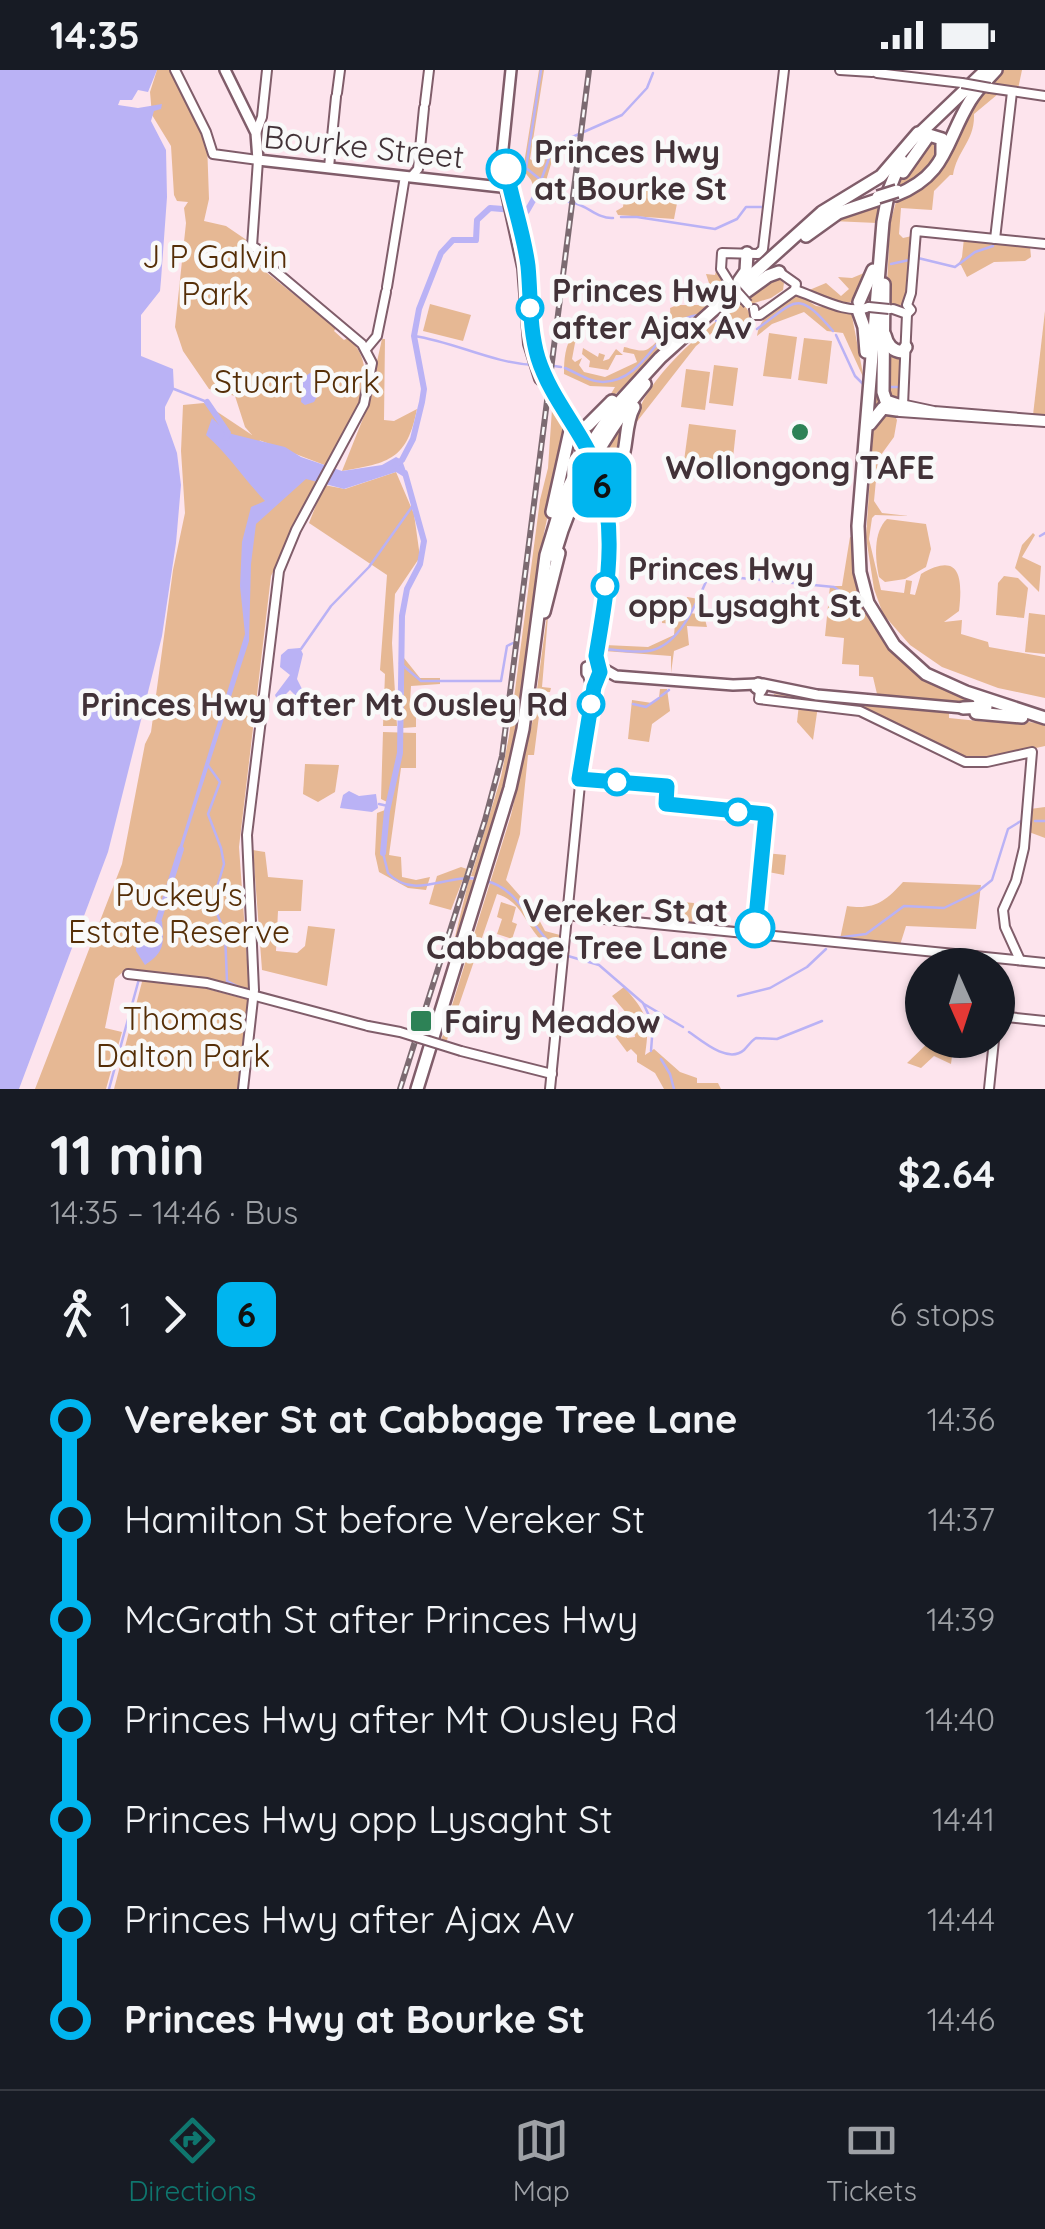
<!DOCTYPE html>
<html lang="en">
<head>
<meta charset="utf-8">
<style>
  :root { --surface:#171b24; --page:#20242c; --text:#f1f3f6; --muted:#9ea1a6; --line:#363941; --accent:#0f766e }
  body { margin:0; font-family:Quicksand,sans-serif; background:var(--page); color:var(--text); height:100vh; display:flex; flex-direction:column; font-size:38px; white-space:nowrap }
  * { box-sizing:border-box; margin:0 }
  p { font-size:32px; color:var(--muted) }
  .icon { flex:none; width:55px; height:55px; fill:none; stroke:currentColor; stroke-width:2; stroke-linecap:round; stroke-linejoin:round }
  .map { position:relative; height:1019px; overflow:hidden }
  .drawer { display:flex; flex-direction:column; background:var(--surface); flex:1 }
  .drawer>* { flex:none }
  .badge { padding:0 20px; border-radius:15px; font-size:35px; line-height:65px }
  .needle { width:65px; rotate:177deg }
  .controls { position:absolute; left:905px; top:878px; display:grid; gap:20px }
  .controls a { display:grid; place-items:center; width:110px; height:110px; border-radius:50%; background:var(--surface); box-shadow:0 2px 8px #0004; font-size:50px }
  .map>.badge { position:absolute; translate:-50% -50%; box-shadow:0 0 0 5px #fff }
  .legs { display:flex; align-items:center; gap:15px; height:110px; padding:0 50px; font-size:32px }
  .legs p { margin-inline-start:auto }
  .overview { display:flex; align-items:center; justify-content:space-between; height:170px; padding:0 50px }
  h1 { font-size:55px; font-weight:800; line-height:75px }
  ul { padding:0 50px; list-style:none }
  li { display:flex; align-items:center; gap:35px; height:100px; font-size:38px }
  li i { display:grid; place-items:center; width:15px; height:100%; margin:0 12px; background:currentColor }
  li i::after { content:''; width:25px; height:25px; margin:-12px; border:8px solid; border-radius:50%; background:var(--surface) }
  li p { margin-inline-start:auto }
  li:first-child i { background:linear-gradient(#0000 50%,currentColor 0) }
  li:last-child i { background:linear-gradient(currentColor 50%,#0000 0) }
  .status { display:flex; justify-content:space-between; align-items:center; height:70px; padding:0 50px; background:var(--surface); direction:ltr }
  .status svg { height:28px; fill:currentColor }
  .dock { display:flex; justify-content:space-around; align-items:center; height:140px; border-top:2px solid var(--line); background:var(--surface); font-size:28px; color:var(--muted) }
  .dock a { display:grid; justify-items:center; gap:5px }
  .dock .selected { color:var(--accent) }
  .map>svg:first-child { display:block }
  .green { fill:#e6b894 }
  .water { fill:#bab2f5 }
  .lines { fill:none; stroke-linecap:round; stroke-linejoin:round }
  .stream { stroke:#bab2f5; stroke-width:2.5 }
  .river { stroke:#bab2f5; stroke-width:6 }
  .secondary-casing { stroke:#805d6a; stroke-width:12 }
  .primary-casing { stroke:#805d6a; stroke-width:14 }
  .highway-casing { stroke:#805d6a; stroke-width:16 }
  .secondary { stroke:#fff; stroke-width:8 }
  .primary { stroke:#fff; stroke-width:9 }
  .highway { stroke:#fff; stroke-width:11 }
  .rail-casing { stroke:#7c6a71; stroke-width:6 }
  .rail { stroke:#f9f9f9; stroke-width:2.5; stroke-dasharray:8; stroke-linecap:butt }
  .secondary-bridge-casing { stroke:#805d6a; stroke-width:12; stroke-linecap:butt }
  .primary-bridge-casing { stroke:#805d6a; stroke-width:14; stroke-linecap:butt }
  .highway-bridge-casing { stroke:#805d6a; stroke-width:16; stroke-linecap:butt }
  .secondary-bridge { stroke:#fff; stroke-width:8 }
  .primary-bridge { stroke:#fff; stroke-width:9 }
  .highway-bridge { stroke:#fff; stroke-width:11 }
  .line-1-casing { stroke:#fff; stroke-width:22 }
  .line-1 { stroke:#00b5ef; stroke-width:15 }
  .stop-1-dot { fill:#fff; stroke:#00b5ef; stroke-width:5 }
  .poi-dot { fill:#2d8256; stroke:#f9f9f9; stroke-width:4 }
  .labels { text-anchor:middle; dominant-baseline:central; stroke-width:9; stroke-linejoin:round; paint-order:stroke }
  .street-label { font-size:32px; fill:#423238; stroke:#f9f9f9 }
  .stop-label { font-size:32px; font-weight:bold; fill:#423238; stroke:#f9f9f9; text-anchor:start }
  .park-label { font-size:32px; fill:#552e07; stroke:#f9f9f9 }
  .poi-label { font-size:32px; font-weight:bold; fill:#423238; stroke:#f9f9f9 }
</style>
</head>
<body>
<div class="status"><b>14:35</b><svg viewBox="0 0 49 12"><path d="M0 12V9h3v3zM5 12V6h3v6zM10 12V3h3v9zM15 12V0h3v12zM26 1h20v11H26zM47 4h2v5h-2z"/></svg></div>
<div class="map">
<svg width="1045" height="1019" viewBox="0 0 1045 1019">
  <rect width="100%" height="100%" fill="#fde4ed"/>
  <g class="green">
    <path d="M157,0H171L207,72L209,129L204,151L226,156L248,171L242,183L336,258L334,261L344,270L348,268C388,302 345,360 327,396L259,370L318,411L271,506L239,777L249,918L248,921L198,910L124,901L115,909L105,958L122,962L106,1019H35L122,794L145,674L151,662L173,500L185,443L181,381L183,335L204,333L252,365L245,357L235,326L209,319L183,281L175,257L186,153L184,138L188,132L177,131L174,125L171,76L152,45L150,22Z"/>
    <polygon points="539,0 544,0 530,89 538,94 549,74 555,81 545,114 566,122 565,133 539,130 531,110 523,100"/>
    <polygon points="1003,0 1022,0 1018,19 987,15"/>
    <path d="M982,20L998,24L974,44C975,71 957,80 953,105H950L934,121L932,140L901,138L899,164L903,168L912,166L907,228L901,235L886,236L890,154L897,128L939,101Z"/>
    <polygon points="933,68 942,77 924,104 897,119 911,91"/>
    <polygon points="641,115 679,123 674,149 618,145 616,141 623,137 626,116"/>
    <polygon points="881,135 877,153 832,151"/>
    <polygon points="964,168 1030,176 1031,187 1025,191 994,192 967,207 961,195 958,195 962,187"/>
    <path d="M717,197L731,218L609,330L606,332L615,317L590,316L564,304C564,289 565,276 573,264L584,271L575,273L572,289L575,292L582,288L579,295L584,302L605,307L637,292L634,284L623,282L624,277C630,278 641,283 648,279C661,271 672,251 670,238L677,235H698L703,225L699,219L692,222L693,213L697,211L707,220L711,219L706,204L715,205Z"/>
    <path d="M864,203L869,204L858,230C841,237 823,228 807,221L826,213L841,226L849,219L838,207L852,208Z"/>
    <polygon points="776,207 784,213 783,220 771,228 751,234 745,227"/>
    <path d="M797,224L816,236L851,241L864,309L843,263L827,261L804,242L772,254L757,266C760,244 780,237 797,224Z"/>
    <path d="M741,230L751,245L749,266L718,258L696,276L632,358C648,302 699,267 741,230Z"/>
    <polygon points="430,234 471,245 463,271 423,261"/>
    <polygon points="1045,241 1045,346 1033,345"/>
    <path d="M880,260L881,322L897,350L894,367L878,389L874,431L882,443L909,446L875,445L872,448L869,469L881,520L904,523L906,510L912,511L910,524L915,525L921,504C960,481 963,507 959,541L944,552L962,550L961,564L988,572L989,577L1045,587V628L998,618L942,597L910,575L883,544L874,519L866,467Z"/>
    <polygon points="769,263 797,267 791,309 763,306"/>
    <polygon points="804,268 832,271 827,314 798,310"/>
    <path d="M382,269H385L384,350L394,351L417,339C407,389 390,393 342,401L366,341Z"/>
    <polygon points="885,273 903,285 899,330 887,329"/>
    <polygon points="583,278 598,287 599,283 605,285 603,291 609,289 616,279 623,285 616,285 608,300 589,297 590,291 582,284"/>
    <polygon points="714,295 738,298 733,336 709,333"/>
    <polygon points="686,299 710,302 705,340 681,337"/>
    <path d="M632,335C627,356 624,396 603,406L597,388Z"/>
    <polygon points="552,339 566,361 544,463 512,698 481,808 471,806 501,707 509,666 540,430 548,398"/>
    <polygon points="689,354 736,360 732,397 684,391"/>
    <polygon points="628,398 620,421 618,467 614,467 614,446 608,421"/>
    <polygon points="396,402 414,444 420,487 395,524 392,573 397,656 383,656 385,604 380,600 387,505 309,453 324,415 345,419"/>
    <path d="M887,449L926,454L931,479L926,497L905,509L885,512L879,507C875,489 873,462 887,449Z"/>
    <polygon points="1033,463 1035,465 1022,487 1041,496 1039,522 1015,498 1022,475"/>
    <path d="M850,467L853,468C855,558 899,607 983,633L985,636L840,624H877L873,607L859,606V595L842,594L844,568L825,566L830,516H842Z"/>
    <polygon points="1004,506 1018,508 1028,518 1024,548 996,545 998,513"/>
    <path d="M550,523L542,617L551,618L550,622H542L534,685H528L520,764L506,810L536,844L545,861L560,865L558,885C551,879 544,874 538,867C524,850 520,831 497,824L446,973L441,971L511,745L533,649Z"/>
    <polygon points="687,527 699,529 690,543 704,545 707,557 687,556 689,575 674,581 671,603 671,586 604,581 605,575 648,577 674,565 675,554 662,553 663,541 684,542"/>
    <polygon points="1029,543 1045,545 1045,584 1025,582"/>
    <polygon points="404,588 420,608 440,608 440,614 411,616 410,632 416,632 416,657 403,658"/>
    <polygon points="660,619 667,619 670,641 652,654 649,672 628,669 632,630 652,633 659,628"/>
    <polygon points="774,624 949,642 949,648 988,652 989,647 1045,654 1045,676 987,689 960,686 865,639 774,628"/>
    <polygon points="799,634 818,636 813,670 797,652"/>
    <polygon points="383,662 416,663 416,698 401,698 389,785 401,787 402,807 416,810 430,807 426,820 408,818 379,802 375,784 377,743 385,740 387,732 381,729"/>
    <polygon points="305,694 339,695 335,722 318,732 303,724"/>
    <polygon points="1045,737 1045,768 1029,762 1030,739"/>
    <polygon points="253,780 265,782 268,807 303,810 301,841 278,841 276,881 297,883 305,876 308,856 335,859 327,916 262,900"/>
    <polygon points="765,783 786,785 784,805 763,801"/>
    <polygon points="461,797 467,799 451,840 429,834 437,806"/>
    <polygon points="469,809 480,812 430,968 426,966 447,900"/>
    <path d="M903,812L981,815L976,859L906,856L900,875L840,869L847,836C874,840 885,832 903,812Z"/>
    <polygon points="660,830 694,833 692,854 659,851"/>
    <polygon points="501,832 516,837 512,852 517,854 512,869 497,864 502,849 497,847"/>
    <polygon points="143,908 200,917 249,930 240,1019 114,1019"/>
    <path d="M624,917C648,944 650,951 645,985L654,979L680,1002L697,1008V1013H718L721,1019H664L655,1003L637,992V985L631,979L627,982L612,962V944L617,941L630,954L627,968L635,967L633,951L612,926Z"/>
    <polygon points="931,970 960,970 959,978 953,978 951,994 934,986 921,998 907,993"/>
  </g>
  <g class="water">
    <polygon points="0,0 157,0 148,22 138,20 132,30 120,30 118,35 138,38 162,34 161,39 154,41 151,51 166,80 167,127 161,210 160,221 141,245 141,286 173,299 174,319 165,337 165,349 177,383 181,415 176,473 162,566 108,782 19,1019 0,1019"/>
    <polygon points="310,303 320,304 323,316 314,332 305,335 301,332 303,308"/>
    <path d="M212,348L228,363L285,377L301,387L342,401L382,395L396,387L402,390L409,410L396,402L344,419L306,409L256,454L251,494L249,571L180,785H177L245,564L240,516L242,472L251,437L265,431C244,409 229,385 206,365Z"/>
    <polygon points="300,578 303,584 297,609 305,625 297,627 290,620 278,632 275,625 290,605 280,597 281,585 288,579"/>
    <polygon points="349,721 359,726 376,724 378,738 372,742 340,738 343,725"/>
    <path d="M157,850L162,851C164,873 165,882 145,895L136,881V875Z"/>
  </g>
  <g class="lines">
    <g class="stream">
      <polyline points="541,110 526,98 541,0"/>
      <polyline points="569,132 543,125 535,127 552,80 570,68 622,45 647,18 653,3"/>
      <path d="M574,133C588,136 598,149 613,148"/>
      <polyline points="621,147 637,147 715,159 737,149 746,137 764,137"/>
      <polyline points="918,188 955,197 975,182 993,176"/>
      <polyline points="891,194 909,190"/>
      <polyline points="716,251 750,258"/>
      <path d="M757,259C797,230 797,219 833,261"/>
      <polyline points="836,265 855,306 864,315"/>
      <path d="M414,266C455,272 492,293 534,295"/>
      <polyline points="547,295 561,297"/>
      <path d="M565,298C577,303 589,312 603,312C649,311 658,248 699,245"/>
      <polyline points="886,317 899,317"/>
      <polyline points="174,319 207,332"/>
      <polyline points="1040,466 1045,463"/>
      <polyline points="301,579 331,536 369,497 414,434"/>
      <path d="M605,579C620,580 638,584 653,580C682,572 698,529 709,505L834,517L864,538"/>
      <polyline points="400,593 421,611 501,611 507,576 513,573"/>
      <polyline points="661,626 669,620"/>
      <polyline points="633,634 646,637 659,628"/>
      <polyline points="207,694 220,712 208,744 221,778 224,794 215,824 218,846 225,863 227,911 239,917"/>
      <polyline points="379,734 388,736"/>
      <polyline points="1035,751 1045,751"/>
      <path d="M383,783L388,803C414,831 447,803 478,809"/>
      <path d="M486,811C522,819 531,862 561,882"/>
      <polyline points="836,868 866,864 904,836 944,838 977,822 992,810 1008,759 1021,751"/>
      <polyline points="568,886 599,895 643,933 653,954 651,981"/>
      <polyline points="738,926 770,918 807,897 826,879"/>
      <polyline points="644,934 683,957"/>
      <path d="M689,962C702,971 728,994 744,980C748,976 751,971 756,968L777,969L822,951"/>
      <polyline points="661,989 670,1004 674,1019"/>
      <polyline points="242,993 247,951"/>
      <polyline points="109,1019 139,909"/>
    </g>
    <g class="river">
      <polyline points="207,332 228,363 226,368"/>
      <polyline points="396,395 402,390 413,369 422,332 424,319 414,266 419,239 441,183 453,170 476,170 477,150 490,138 527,141 535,127"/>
      <polyline points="383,783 387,741 400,683 402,546 407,519 420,494 424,471 405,403"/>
      <polyline points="156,858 181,779"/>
    </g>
    <defs>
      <g id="secondary">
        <polyline points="175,0 206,62 213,84 258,90 252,176"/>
        <polyline points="840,0 872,2"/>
        <polyline points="877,3 962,13"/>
        <polyline points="990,18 1045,26"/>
        <polyline points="337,23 340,0"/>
        <polyline points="425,33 429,0"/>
        <polyline points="256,63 262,47 267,0"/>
        <polyline points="329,97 336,27"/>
        <polyline points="412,106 418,99 424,38"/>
        <polyline points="995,169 1012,22"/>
        <polyline points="779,202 796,214 795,220"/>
        <polyline points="731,215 721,199 722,183 758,184 763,179 784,0"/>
        <polyline points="387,217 405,106"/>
        <path d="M795,220C815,226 848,246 869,237"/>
        <polyline points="754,239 755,245 760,245 795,220"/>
        <polyline points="893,239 907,244"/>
        <polyline points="367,278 377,266 386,222"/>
        <polyline points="903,335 907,244 911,240 907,235 911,223 916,161 1045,174"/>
        <polyline points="1045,350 934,341 901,334 897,338 900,342 1045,352"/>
        <polyline points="760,621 759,629 860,641 965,692 987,692 1032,682 1024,778 1016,811 1003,840 1005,857 1020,890"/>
        <polyline points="565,845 1045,893"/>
        <polyline points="128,904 207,913 368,956"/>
        <polyline points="998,946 1045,951"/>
        <polyline points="461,981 552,1004"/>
        <polyline points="243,1019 254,920 247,765 279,501 296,460 364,334 372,293 362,274 261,189 256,184 257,179 252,176"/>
        <polyline points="550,1019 590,613 588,605"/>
        <polyline points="989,1019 994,970"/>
      </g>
      <g id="primary">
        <polyline points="225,0 256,63 258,90 510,118"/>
        <polyline points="511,0 501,98 523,198 529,274 540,309"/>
        <polyline points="553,322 583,371"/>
        <path d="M596,398C618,458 606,524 597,585L598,596"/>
        <polyline points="600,598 597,607 587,603 587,597 595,594 616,606 733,615 757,614"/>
        <polygon points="758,613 764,615 761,621 756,618"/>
        <polyline points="763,614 817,625 963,638"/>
      </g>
      <g id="highway">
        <polyline points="917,66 986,0"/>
        <polyline points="901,90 889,120 883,152 858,456 860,502 868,533 894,575 926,604 966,622 1045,648"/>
        <polyline points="903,102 929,65 942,69 942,85"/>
        <path d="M896,125C947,105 945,72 970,31C977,19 987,10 996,0"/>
        <polyline points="806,166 838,143 877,130"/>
        <polyline points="739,211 746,201 747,183"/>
        <polyline points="884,214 883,322 886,331 898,335"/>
        <polyline points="739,227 768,206 779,202"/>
        <polyline points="859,232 873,200"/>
        <polyline points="858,240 864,257 866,282"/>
        <path d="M885,265C887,274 892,281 902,282L906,277"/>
        <polyline points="870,354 883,338 897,340"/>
        <polyline points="588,355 612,331"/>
        <path d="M601,411C634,400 620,362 634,337"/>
        <polyline points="579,433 588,419 596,413"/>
        <polyline points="552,442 570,361"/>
        <path d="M554,486C572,422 603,365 645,314"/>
        <polyline points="544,542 559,483"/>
        <polyline points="963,638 986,637 986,633 979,629"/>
        <polyline points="976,643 1022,647"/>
        <polyline points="417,1019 510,718 523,659 546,485 564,426 587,380 617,335 660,288 822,142 881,106 918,63"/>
      </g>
    </defs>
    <use href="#secondary" class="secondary-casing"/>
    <use href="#primary" class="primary-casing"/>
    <use href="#highway" class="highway-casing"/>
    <use href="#secondary" class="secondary"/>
    <use href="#primary" class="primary"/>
    <use href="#highway" class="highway"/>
    <defs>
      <polyline id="rail" points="400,1019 485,750 502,686 589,0"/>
    </defs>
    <use href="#rail" class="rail-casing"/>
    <use href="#rail" class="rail"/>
    <defs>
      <g id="secondary-bridge">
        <polyline points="962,13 990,18"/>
        <polyline points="731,215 748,234"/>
        <polyline points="869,237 889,239"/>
        <polyline points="368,956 400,962 461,981"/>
      </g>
      <g id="primary-bridge">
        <polyline points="540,294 553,322"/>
        <polyline points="580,377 592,405"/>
      </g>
      <polyline id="highway-bridge" points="878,127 897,121"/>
    </defs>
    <use href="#secondary-bridge" class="secondary-bridge-casing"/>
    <use href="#primary-bridge" class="primary-bridge-casing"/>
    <use href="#highway-bridge" class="highway-bridge-casing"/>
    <use href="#secondary-bridge" class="secondary-bridge"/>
    <use href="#primary-bridge" class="primary-bridge"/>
    <use href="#highway-bridge" class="highway-bridge"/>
  </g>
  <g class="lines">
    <defs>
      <path id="line-1" d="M506,99C512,131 524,164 528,196C531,227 529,258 538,288C549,323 573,351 589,382C622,445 607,520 596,586L600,602L594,617L579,709L667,716L666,734L766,744L755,858"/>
    </defs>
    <use href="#line-1" class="line-1-casing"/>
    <use href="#line-1" class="line-1"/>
  </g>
  <g class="stop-1-dot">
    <circle cx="506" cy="99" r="18"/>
    <circle cx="530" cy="238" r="12"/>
    <circle cx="605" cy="516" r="12"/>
    <circle cx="591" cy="634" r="12"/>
    <circle cx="617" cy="712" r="12"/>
    <circle cx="738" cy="742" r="12"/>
    <circle cx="755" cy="858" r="18"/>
  </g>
  <g class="poi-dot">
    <circle cx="800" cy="362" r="10"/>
    <rect x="409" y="939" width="24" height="24" rx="5"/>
  </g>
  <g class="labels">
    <g class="street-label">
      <text transform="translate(364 76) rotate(6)">Bourke Street</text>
    </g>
    <g class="stop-label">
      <text x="534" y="81">Princes Hwy<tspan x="534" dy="37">at Bourke St</tspan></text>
      <text x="552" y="220">Princes Hwy<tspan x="552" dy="37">after Ajax Av</tspan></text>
      <text x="628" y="498">Princes Hwy<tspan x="628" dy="37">opp Lysaght St</tspan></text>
      <text x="568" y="634" text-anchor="end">Princes Hwy after Mt Ousley Rd</text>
      <text x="728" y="840" text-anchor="end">Vereker St at<tspan x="728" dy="37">Cabbage Tree Lane</tspan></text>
    </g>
    <g class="park-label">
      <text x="215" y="186">J P Galvin<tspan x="215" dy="37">Park</tspan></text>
      <text x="297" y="311">Stuart Park</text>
      <text x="179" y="824">Puckey's<tspan x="179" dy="37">Estate Reserve</tspan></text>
      <text x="183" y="948">Thomas<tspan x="183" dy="37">Dalton Park</tspan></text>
    </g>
    <g class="poi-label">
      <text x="800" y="397">Wollongong TAFE</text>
      <text x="444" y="951" text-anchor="start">Fairy Meadow</text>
    </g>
  </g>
</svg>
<div class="controls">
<a><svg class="needle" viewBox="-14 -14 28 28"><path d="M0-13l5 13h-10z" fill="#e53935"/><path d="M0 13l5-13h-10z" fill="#9ea1a6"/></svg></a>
</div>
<b class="badge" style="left:602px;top:415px;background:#00b5ef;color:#111">6</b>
</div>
<section class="drawer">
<div class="overview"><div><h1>11 min</h1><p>14:35 – 14:46 · Bus</p></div><b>$2.64</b></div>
<div class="legs"><svg class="icon" aria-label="walk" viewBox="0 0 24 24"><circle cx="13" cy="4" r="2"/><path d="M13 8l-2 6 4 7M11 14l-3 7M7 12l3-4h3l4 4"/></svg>1<svg class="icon" aria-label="forward" viewBox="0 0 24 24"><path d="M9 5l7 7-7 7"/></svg><b class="badge" style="background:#00b5ef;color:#111">6</b><p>6 stops</p></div>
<ul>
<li><i style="color:#00b5ef"></i><b>Vereker St at Cabbage Tree Lane</b><p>14:36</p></li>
<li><i style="color:#00b5ef"></i><span>Hamilton St before Vereker St</span><p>14:37</p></li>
<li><i style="color:#00b5ef"></i><span>McGrath St after Princes Hwy</span><p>14:39</p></li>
<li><i style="color:#00b5ef"></i><span>Princes Hwy after Mt Ousley Rd</span><p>14:40</p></li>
<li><i style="color:#00b5ef"></i><span>Princes Hwy opp Lysaght St</span><p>14:41</p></li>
<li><i style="color:#00b5ef"></i><span>Princes Hwy after Ajax Av</span><p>14:44</p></li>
<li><i style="color:#00b5ef"></i><b>Princes Hwy at Bourke St</b><p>14:46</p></li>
</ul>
</section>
<nav class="dock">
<a class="selected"><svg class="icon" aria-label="directions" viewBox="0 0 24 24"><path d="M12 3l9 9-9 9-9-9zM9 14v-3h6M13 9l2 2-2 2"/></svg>Directions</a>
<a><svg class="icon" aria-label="map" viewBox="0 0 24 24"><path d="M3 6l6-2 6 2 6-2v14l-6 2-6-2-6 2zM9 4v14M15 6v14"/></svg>Map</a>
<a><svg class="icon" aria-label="tickets" viewBox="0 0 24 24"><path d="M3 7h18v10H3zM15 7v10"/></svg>Tickets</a>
</nav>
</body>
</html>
